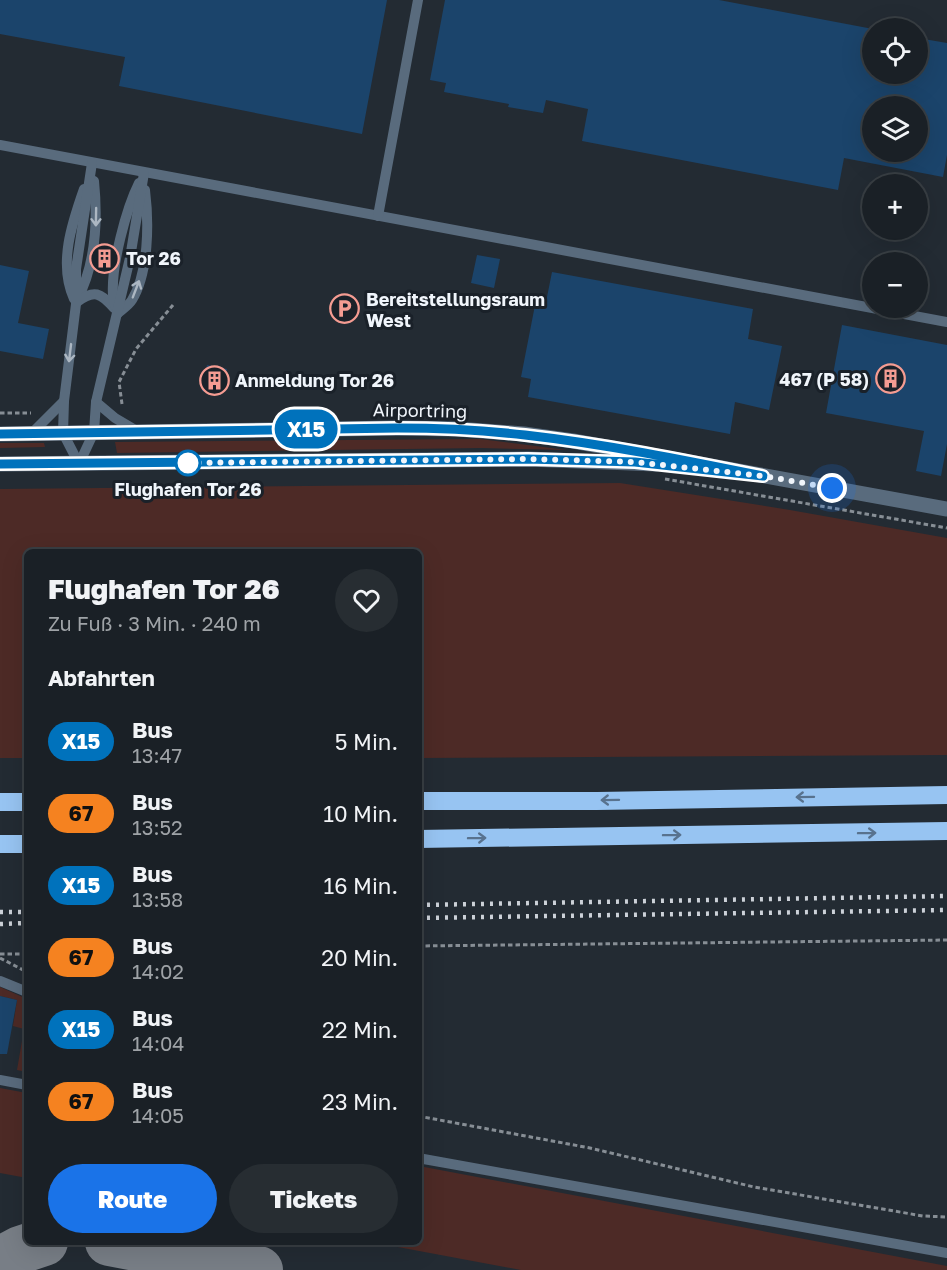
<!DOCTYPE html>
<html lang="de">
<head>
<meta charset="utf-8">
<style>
  :root { --surface:#1a2026; --page:#272d32; --text:#f1f3f6; --muted:#9fa3a7; --line:#383e43; --accent:#1a73e8 }
  body { margin:0; font-family:"Golos Text",sans-serif; background:var(--page); color:var(--text); height:100vh; display:flex; flex-direction:column; font-size:22px; white-space:nowrap }
  * { box-sizing:border-box; margin:0 }
  p { font-size:20px; color:var(--muted) }
  .icon { flex:none; width:33px; height:33px; fill:none; stroke:currentColor; stroke-width:2; stroke-linecap:round; stroke-linejoin:round }
  .map { position:relative; flex:1; overflow:hidden }
  .sheet { position:absolute; left:24px; top:549px; width:398px; height:696px; display:flex; flex-direction:column; background:var(--surface); border-radius:9px; box-shadow:0 6px 24px #0002,0 0 0 2px var(--line) }
  .sheet>* { flex:none }
  .badge { padding:0 12px; border-radius:20px; font-size:21px; line-height:39px }
  .fabs { position:absolute; left:862px; top:18px; display:grid; gap:12px }
  .fabs a { display:grid; place-items:center; width:66px; height:66px; border-radius:50%; background:var(--surface); box-shadow:0 6px 24px #0002,0 0 0 2px var(--line); font-size:30px }
  .you { position:absolute; width:30px; height:30px; margin:-15px; border:4px solid #fff; border-radius:50%; background:#1a73e8; box-shadow:0 0 0 9px #1a73e833 }
  .map>.badge { position:absolute; translate:-50% -50%; box-shadow:0 0 0 3px #fff }
  h2 { padding:0 24px; font-size:22px; line-height:54px }
  .round { display:grid; place-items:center; flex:none; width:63px; height:63px; border-radius:32px; background:var(--page) }
  .summary { display:flex; align-items:center; justify-content:space-between; height:102px; padding:0 24px }
  h1 { font-size:28px; font-weight:800; line-height:45px }
  .cta { display:flex; gap:12px; margin-top:auto; padding:12px 24px }
  .cta a { flex:1; height:69px; border-radius:36px; background:var(--accent); color:#fff; font-size:24px; font-weight:800; line-height:69px; text-align:center }
  .cta a+a { background:var(--page); color:var(--text) }
  ul { padding:0; list-style:none }
  li { display:flex; align-items:center; gap:18px; height:72px; padding:0 24px }
  li div { flex:1 }
  li b { display:block; font-size:22px }
  li em { font-style:normal }
  li .badge { min-width:66px; font-weight:700; text-align:center }
  .map>svg:first-child { display:block }
  .green { fill:#4d2a26 }
  .lines { fill:none; stroke-linecap:round; stroke-linejoin:round }
  .taxiway { stroke:#787e86; stroke-width:48 }
  .building { fill:#1b446b; fill-rule:evenodd }
  .path { stroke:#878e95; stroke-width:3; stroke-dasharray:4.5 3; stroke-linecap:butt }
  .service { stroke:#596b7d; stroke-width:10 }
  .tertiary { stroke:#596b7d; stroke-width:15 }
  .motorway { stroke:#97c4f2; stroke-width:18 }
  .rail { stroke:#ccd1d8; stroke-width:4.5; stroke-dasharray:3 6; stroke-linecap:butt }
  .oneway { stroke:#acb7c2 }
  .oneway2 { stroke:#58728e }
  .line-casing { stroke:#fff; stroke-width:14 }
  .line { stroke:#0072bc; stroke-width:9 }
  .walk { stroke:#f0f5fb; stroke-width:6; stroke-dasharray:0 10.8 }
  .stop-dot { fill:#fff; stroke:#0072bc; stroke-width:3 }
  .labels { text-anchor:middle; dominant-baseline:central; stroke-width:6; stroke-linejoin:round; paint-order:stroke }
  .poi-label { font-size:18px; font-weight:bold; fill:#f0f5fb; stroke:#1a2129; text-anchor:start }
  .street-label { font-size:18px; fill:#f0f5fb; stroke:#1a2129 }
  .stop-label { font-size:18px; font-weight:bold; fill:#f0f5fb; stroke:#1a2129 }
</style>
</head>
<body>
<div class="map">
<svg width="947" height="1270" viewBox="0 0 947 1270">
  <rect width="100%" height="100%" fill="#232b33"/>
  <g class="green">
    <polygon points="480,439 567,450 481,448 117,453 115,442"/>
    <polygon points="0,443 44,443 45,447 0,448"/>
    <polygon points="620,483 790,510 947,538 947,755 419,758 418,552 27,552 27,758 0,758 0,489"/>
    <polygon points="0,987 27,999 27,1072 17,1070 24,1029 13,1026 17,1000 0,996"/>
    <polygon points="0,1088 27,1093 27,1178 0,1173"/>
    <polygon points="419,1166 947,1266 947,1270 521,1270 371,1242 418,1242"/>
  </g>
  <g class="lines">
    <g class="taxiway">
      <polyline points="109,1242 259,1270"/>
      <polyline points="0,1261 20,1250 44,1242"/>
    </g>
  </g>
  <g class="building">
    <polygon points="0,0 387,0 362,134 119,86 125,57 0,34"/>
    <path d="M445,0H719L873,29V74H918V38L947,43V155L943,177L844,158L838,190L582,141L588,109L546,100L543,113L508,107L509,104L444,92L446,83L430,80ZM873,106H918V152H873Z"/>
    <polygon points="101,249 110,251 107,266 98,264"/>
    <polygon points="477,255 500,259 494,288 471,283"/>
    <polygon points="0,265 29,271 18,323 49,329 43,359 0,351"/>
    <polygon points="552,272 753,309 748,339 782,346 769,410 735,402 730,434 528,397 531,379 521,377 536,300 546,302"/>
    <polygon points="842,325 947,345 947,444 941,476 916,471 924,431 826,413"/>
    <polygon points="207,365 227,369 221,395 202,391"/>
    <polygon points="0,996 17,1000 7,1054 0,1054"/>
  </g>
  <g class="lines">
    <g class="path">
      <polyline points="122,404 119,382 136,349 173,305"/>
      <polyline points="0,413 31,413"/>
      <polyline points="665,479 947,528"/>
      <polyline points="418,946 947,940"/>
      <polyline points="0,954 27,954"/>
      <polyline points="0,958 27,972"/>
      <polyline points="418,1116 590,1148 754,1187 923,1216 947,1217"/>
    </g>
    <g class="service">
      <polyline points="0,145 947,322"/>
      <polyline points="378,216 418,0"/>
      <path d="M74,299C58,264 72,223 84,189"/>
      <path d="M77,300C96,264 98,221 94,181"/>
      <path d="M77,302C94,289 101,293 114,308"/>
      <path d="M118,313C123,309 129,305 132,300C149,272 149,222 145,190"/>
      <path d="M118,313C116,307 113,301 113,295C111,266 126,209 139,183"/>
      <polyline points="96,402 115,418 137,431"/>
      <polyline points="32,433 64,401"/>
      <polyline points="79,464 63,433 64,401 76,304 76,269 92,163"/>
      <polyline points="79,464 94,432 96,402 130,258 144,173"/>
      <polyline points="0,981 27,992"/>
      <polyline points="0,1080 27,1085"/>
      <polyline points="418,1158 947,1253"/>
    </g>
    <g class="tertiary">
      <polyline points="0,434 397,428 457,429 524,434 573,441 947,509"/>
      <polyline points="0,464 528,459 656,464"/>
    </g>
    <g class="motorway">
      <polyline points="418,801 597,801 947,795"/>
      <polyline points="0,802 27,802"/>
      <polyline points="418,839 947,831"/>
      <polyline points="0,844 27,844"/>
    </g>
    <g class="rail">
      <polyline points="418,905 947,896"/>
      <polyline points="0,912 27,912"/>
      <polyline points="418,918 947,910"/>
      <polyline points="0,924 27,923"/>
    </g>
  </g>
  <defs><path id="oneway-shaft" d="M-6 0H5M1.5-3L5.5 0L1.5 3" fill="none" stroke-width="1.6" stroke-linecap="round" stroke-linejoin="round" transform="scale(1.5)"/></defs>
  <g class="oneway">
    <use href="#oneway-shaft" transform="translate(96 217) rotate(91)"/>
    <use href="#oneway-shaft" transform="translate(136 289) rotate(-69)"/>
    <use href="#oneway-shaft" transform="translate(70 353) rotate(97)"/>
  </g>
  <g class="oneway2">
    <use href="#oneway-shaft" transform="translate(805 797) rotate(179)"/>
    <use href="#oneway-shaft" transform="translate(610 800) rotate(179)"/>
    <use href="#oneway-shaft" transform="translate(867 833) rotate(-1)"/>
    <use href="#oneway-shaft" transform="translate(672 835) rotate(-1)"/>
    <use href="#oneway-shaft" transform="translate(477 838) rotate(-1)"/>
  </g>
  <g class="lines">
    <defs>
      <path id="line" d="M0,434L397,428C440,428 482,430 525,435C605,444 684,460 763,476L635,462L528,459L0,464"/>
    </defs>
    <use href="#line" class="line-casing"/>
    <use href="#line" class="line"/>
    <polyline class="walk" points="188,463 528,459 635,462 763,476 832,488"/>
  </g>
  <defs>
    <symbol id="building-ring" viewBox="-11 -11 22 22"><circle r="9.5" fill="#1a2129" stroke="#f59c92" stroke-width="1.5"/><path d="M-4-6H4V6H1V3H-1V6H-4ZM-2.5-4.3h1.7v1.8h-1.7ZM.8-4.3h1.7v1.8H.8ZM-2.5-1h1.7V.8h-1.7ZM.8-1h1.7V.8H.8Z" fill="#f59c92"/></symbol>
    <symbol id="parking-ring" viewBox="-11 -11 22 22"><circle r="9.5" fill="#1a2129" stroke="#f59c92" stroke-width="1.5"/><path d="M-3.5-5.5H1a3.5 3.5 0 0 1 0 7H-1V5.5H-3.5ZM-1-3.4V-.6H.8a1.4 1.4 0 0 0 0-2.8Z" fill="#f59c92"/></symbol>
  </defs>
  <g fill-rule="evenodd">
    <use href="#building-ring" x="88" y="242" width="33" height="33"/>
    <use href="#parking-ring" x="328" y="292" width="33" height="33"/>
    <use href="#building-ring" x="874" y="362" width="33" height="33"/>
    <use href="#building-ring" x="198" y="364" width="33" height="33"/>
  </g>
  <circle class="stop-dot" cx="188" cy="463" r="12"/>
  <g class="labels">
    <g class="poi-label">
      <text x="126" y="258">Tor 26</text>
      <text x="366" y="299">Bereitstellungsraum<tspan x="366" dy="21">West</tspan></text>
      <text x="869" y="379" text-anchor="end">467 (P 58)</text>
      <text x="235" y="380">Anmeldung Tor 26</text>
    </g>
    <g class="street-label">
      <text transform="translate(420 410) rotate(1)">Airportring</text>
    </g>
    <g class="stop-label">
      <text x="188" y="489">Flughafen Tor 26</text>
    </g>
  </g>
</svg>
<div class="fabs">
<a><svg class="icon" aria-label="locate" viewBox="0 0 24 24"><circle cx="12" cy="12" r="6"/><path d="M12 2v4M12 18v4M2 12h4M18 12h4"/></svg></a>
<a><svg class="icon" aria-label="layers" viewBox="0 0 24 24"><path d="M12 4l9 5-9 5-9-5zM3 14l9 5 9-5"/></svg></a>
<a>+</a>
<a>−</a>
</div>
<div class="you" style="left:832px;top:488px"></div>
<b class="badge" style="left:306px;top:429px;background:#0072bc;color:#fff">X15</b>
<section class="sheet">
<div class="summary"><div><h1>Flughafen Tor 26</h1><p>Zu Fuß · 3 Min. · 240 m</p></div><a class="round"><svg class="icon" aria-label="heart" viewBox="0 0 24 24"><path d="M12 20l-8-8c-3-5 5-10 8-4 3-6 11-1 8 4z"/></svg></a></div>
<h2>Abfahrten</h2>
<ul>
<li><span class="badge" style="background:#0072bc;color:#fff">X15</span><div><b>Bus</b><p>13:47</p></div><em>5 Min.</em></li>
<li><span class="badge" style="background:#f58220;color:#111">67</span><div><b>Bus</b><p>13:52</p></div><em>10 Min.</em></li>
<li><span class="badge" style="background:#0072bc;color:#fff">X15</span><div><b>Bus</b><p>13:58</p></div><em>16 Min.</em></li>
<li><span class="badge" style="background:#f58220;color:#111">67</span><div><b>Bus</b><p>14:02</p></div><em>20 Min.</em></li>
<li><span class="badge" style="background:#0072bc;color:#fff">X15</span><div><b>Bus</b><p>14:04</p></div><em>22 Min.</em></li>
<li><span class="badge" style="background:#f58220;color:#111">67</span><div><b>Bus</b><p>14:05</p></div><em>23 Min.</em></li>
</ul>
<div class="cta"><a>Route</a><a>Tickets</a></div>
</section>
</div>
</body>
</html>
